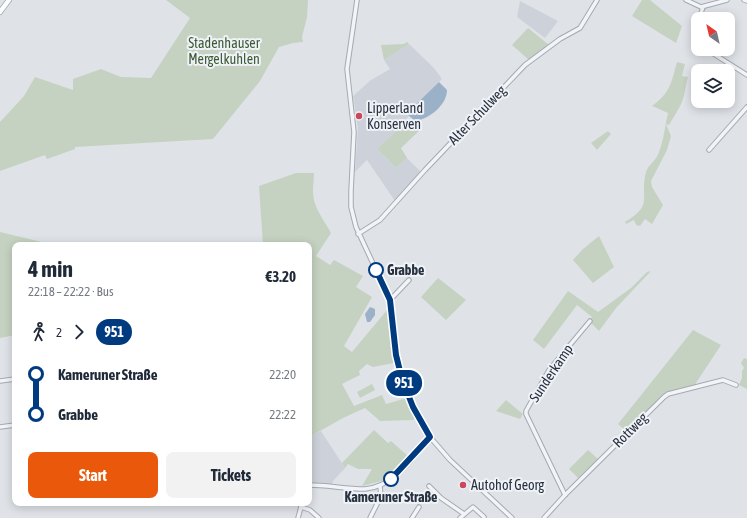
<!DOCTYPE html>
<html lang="en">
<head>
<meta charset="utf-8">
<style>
  :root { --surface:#fff; --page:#f2f2f3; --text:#1f2937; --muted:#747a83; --accent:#ea580c }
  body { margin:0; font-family:"Asap Condensed",sans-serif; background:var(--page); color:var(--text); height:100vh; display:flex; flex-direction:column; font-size:15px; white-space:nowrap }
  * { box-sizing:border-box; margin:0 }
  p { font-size:13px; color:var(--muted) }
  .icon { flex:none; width:22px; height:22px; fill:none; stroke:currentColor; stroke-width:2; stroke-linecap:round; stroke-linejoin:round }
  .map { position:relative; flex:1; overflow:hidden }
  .side { position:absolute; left:12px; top:242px; width:300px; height:264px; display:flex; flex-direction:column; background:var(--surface); border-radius:8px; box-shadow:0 2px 10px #0003 }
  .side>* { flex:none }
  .badge { padding:0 8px; border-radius:13px; font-size:14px; line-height:26px }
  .needle { width:26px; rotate:326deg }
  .tools { position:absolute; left:691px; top:12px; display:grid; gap:8px }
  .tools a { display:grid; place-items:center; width:44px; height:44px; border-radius:8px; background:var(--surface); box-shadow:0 2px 10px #0003; font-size:20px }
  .map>.badge { position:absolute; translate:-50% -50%; box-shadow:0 0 0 2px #fff }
  .legs { display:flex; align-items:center; gap:6px; height:44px; padding:0 16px; font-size:13px }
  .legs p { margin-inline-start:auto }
  .head { display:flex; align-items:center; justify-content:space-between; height:68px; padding:0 16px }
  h1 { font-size:22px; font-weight:700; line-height:30px }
  .action { display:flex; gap:8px; margin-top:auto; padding:8px 16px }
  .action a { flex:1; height:46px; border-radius:8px; background:var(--accent); color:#fff; font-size:16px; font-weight:700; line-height:46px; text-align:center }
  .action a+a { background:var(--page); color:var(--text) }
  ul { padding:0 16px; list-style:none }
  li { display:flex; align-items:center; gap:14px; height:40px; font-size:15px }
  li i { display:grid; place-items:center; width:6px; height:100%; margin:0 5px; background:currentColor }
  li i::after { content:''; width:10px; height:10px; margin:-5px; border:3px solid; border-radius:50%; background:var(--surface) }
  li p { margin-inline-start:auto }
  li:first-child i { background:linear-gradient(#0000 50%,currentColor 0) }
  li:last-child i { background:linear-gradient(currentColor 50%,#0000 0) }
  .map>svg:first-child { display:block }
  .built { fill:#cdd2da }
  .green { fill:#c5d2c1 }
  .water { fill:#9bb1c7 }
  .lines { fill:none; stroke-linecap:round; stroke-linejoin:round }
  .minor-casing { stroke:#a4aab2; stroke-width:5.5 }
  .major-casing { stroke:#9fa7b4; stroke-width:6 }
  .minor { stroke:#f2f4f7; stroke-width:3.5 }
  .major { stroke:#fff; stroke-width:4.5 }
  .line-1-casing { stroke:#fff; stroke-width:9 }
  .line-1 { stroke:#003b80; stroke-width:6 }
  .poi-dot { fill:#cb475c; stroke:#eff2f6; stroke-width:1.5 }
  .stop-1-dot { fill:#fff; stroke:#003b80; stroke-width:2 }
  .labels { text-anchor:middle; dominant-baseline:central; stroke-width:4; stroke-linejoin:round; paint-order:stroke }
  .park-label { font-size:14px; fill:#3d5a36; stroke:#eff2f6 }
  .poi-label { font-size:14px; fill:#28313f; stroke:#eff2f6; text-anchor:start }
  .street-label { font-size:14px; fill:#28313f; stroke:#eff2f6 }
  .stop-label { font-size:14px; font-weight:bold; fill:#28313f; stroke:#eff2f6; text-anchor:start }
</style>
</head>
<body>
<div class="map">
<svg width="747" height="518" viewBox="0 0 747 518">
  <rect width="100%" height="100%" fill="#dfe3e8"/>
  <g class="built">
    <polygon points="520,1 558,21 545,38 517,17"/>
    <polygon points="409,44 434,68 442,79 414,106 404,124 377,149 396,168 407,158 421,172 395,201 367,160 355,172 358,128 353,96 371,80 390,69 384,60"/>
    <polygon points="321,431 345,468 333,481 332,485 309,484 309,435 311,436"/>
  </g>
  <g class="green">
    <polygon points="166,0 308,0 307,17 302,37 303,42 293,43 279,47 260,81 213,139 75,147 75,149 47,159 45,155 0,171 0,122 24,96 35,77 73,90 73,79 101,69 121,77 151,78 190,18"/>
    <polygon points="642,0 650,0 682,26 676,43 632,16"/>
    <polygon points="528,28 549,45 529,60 512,45"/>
    <polygon points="407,42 409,44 384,60 381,45 404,44"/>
    <path d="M677,62L685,64L682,76L688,77C685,87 685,98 679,108C676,114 672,119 669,125L666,124L671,136L667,150L651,181L652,187L663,205L652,224L645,219L640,226L636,225L634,220L626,224L625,222C655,204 639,198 646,172C648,165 657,160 659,152C664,140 665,125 668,113L652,106C671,92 671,83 677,62Z"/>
    <polygon points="404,124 421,129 401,148 407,158 396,168 377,149"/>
    <polygon points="608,131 611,134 597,150 591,143"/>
    <path d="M296,173H314C314,179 313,185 313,192C313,207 324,220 331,233L316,256L330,265L334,260L363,276L356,287L372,297L344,346L352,352L388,309L391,347L394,363L373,367L367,364L359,371L360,375L342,384L354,406L382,395L386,404L407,398L416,417L413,420L380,421L365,408L343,418L311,436L309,435V245H263L259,186Z"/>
    <polygon points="0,232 54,245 15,245 15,335 0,338"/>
    <polygon points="599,236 614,267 593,283 573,260 583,249"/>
    <polygon points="651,271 616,308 599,331 589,321 592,317 577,305 544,349 533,340 568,291 598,312 631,288 647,272"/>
    <polygon points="438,278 466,300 446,320 421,297"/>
    <polygon points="693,330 721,345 694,386 663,395 627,432 618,424"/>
    <polygon points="744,358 747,359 747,389 739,385 742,378 742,371 744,368 741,363"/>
    <polygon points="372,384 375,390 360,398 357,392"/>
    <polygon points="506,400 523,414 520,419 496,411"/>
    <polygon points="374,430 388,443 391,441 409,457 385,480 362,486 372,469 358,469 348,464 345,468 342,463"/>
    <polygon points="588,450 598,459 578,478 569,469"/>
  </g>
  <g class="water">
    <path d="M439,82L447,90C447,105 429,119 415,121L408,115L410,110Z"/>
    <polygon points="370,307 375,309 375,315 370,322 367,322 365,314"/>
  </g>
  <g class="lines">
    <defs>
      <g id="minor">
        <polyline points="357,0 347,69 354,132 351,191 351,207 356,227 390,300 396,355 402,379 419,418 430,437 450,460 512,518"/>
        <polyline points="686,0 701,7 727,0"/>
        <polyline points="744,0 747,1"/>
        <polyline points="699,19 703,7"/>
        <polyline points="698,22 694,34 698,42"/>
        <polyline points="706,49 747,75"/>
        <polyline points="709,150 747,107"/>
        <polyline points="358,234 380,220 425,170 525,65 560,39 580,28 597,0"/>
        <polyline points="390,300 409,280"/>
        <polyline points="0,381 15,379"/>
        <polyline points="0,427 15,425"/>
        <path d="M309,485C327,485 346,489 365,489C394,487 413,457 430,437"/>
        <polyline points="429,486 441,498 464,514"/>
        <polyline points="565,495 526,414 526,411 549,370 590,321"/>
        <polyline points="301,507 310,510 319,518"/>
        <polyline points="298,518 302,503"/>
        <polyline points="370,518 381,496 380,486"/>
        <polyline points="412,518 419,507"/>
        <polyline points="460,518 473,507 484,517"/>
        <polyline points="544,518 565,495 664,397 668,394 723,380 736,385"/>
      </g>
      <polyline id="major" points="0,12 9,0"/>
    </defs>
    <use href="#minor" class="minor-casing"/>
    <use href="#major" class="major-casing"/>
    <use href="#minor" class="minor"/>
    <use href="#major" class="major"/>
  </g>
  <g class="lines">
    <defs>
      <polyline id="line-1" points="376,270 390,300 396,355 402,379 413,407 430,437 391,479"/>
    </defs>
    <use href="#line-1" class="line-1-casing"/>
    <use href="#line-1" class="line-1"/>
  </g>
  <g class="poi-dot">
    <circle cx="359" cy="116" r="4"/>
    <circle cx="463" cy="485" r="4"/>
  </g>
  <g class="stop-1-dot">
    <circle cx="376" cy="270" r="7"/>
    <circle cx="391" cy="479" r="7"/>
  </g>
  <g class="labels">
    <g class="park-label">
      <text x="224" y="43">Stadenhauser<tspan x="224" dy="16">Mergelkuhlen</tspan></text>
    </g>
    <g class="poi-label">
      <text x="367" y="108">Lipperland<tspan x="367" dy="16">Konserven</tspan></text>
      <text x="471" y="485">Autohof Georg</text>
    </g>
    <g class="street-label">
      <text transform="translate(477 115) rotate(-46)">Alter Schulweg</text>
      <text transform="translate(551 373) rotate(-56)">Sunderkamp</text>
      <text transform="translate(630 430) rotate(-45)">Rottweg</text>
    </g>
    <g class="stop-label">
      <text x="387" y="270">Grabbe</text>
      <text x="391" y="497" text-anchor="middle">Kameruner Straße</text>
    </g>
  </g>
</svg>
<div class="tools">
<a><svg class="needle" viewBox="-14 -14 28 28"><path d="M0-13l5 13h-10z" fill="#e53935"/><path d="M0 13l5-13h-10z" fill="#747a83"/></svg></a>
<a><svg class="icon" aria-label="layers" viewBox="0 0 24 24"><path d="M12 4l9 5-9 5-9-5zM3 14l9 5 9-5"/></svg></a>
</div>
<b class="badge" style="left:404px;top:383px;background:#003b80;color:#fff">951</b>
<section class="side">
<div class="head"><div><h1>4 min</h1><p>22:18 – 22:22 · Bus</p></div><b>€3.20</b></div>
<div class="legs"><svg class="icon" aria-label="walk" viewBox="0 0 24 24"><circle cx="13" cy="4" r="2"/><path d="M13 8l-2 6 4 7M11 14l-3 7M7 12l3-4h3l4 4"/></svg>2<svg class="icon" aria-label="forward" viewBox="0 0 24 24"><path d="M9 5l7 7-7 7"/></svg><b class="badge" style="background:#003b80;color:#fff">951</b></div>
<ul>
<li><i style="color:#003b80"></i><b>Kameruner Straße</b><p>22:20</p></li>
<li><i style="color:#003b80"></i><b>Grabbe</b><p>22:22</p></li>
</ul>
<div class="action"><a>Start</a><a>Tickets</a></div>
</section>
</div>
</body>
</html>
